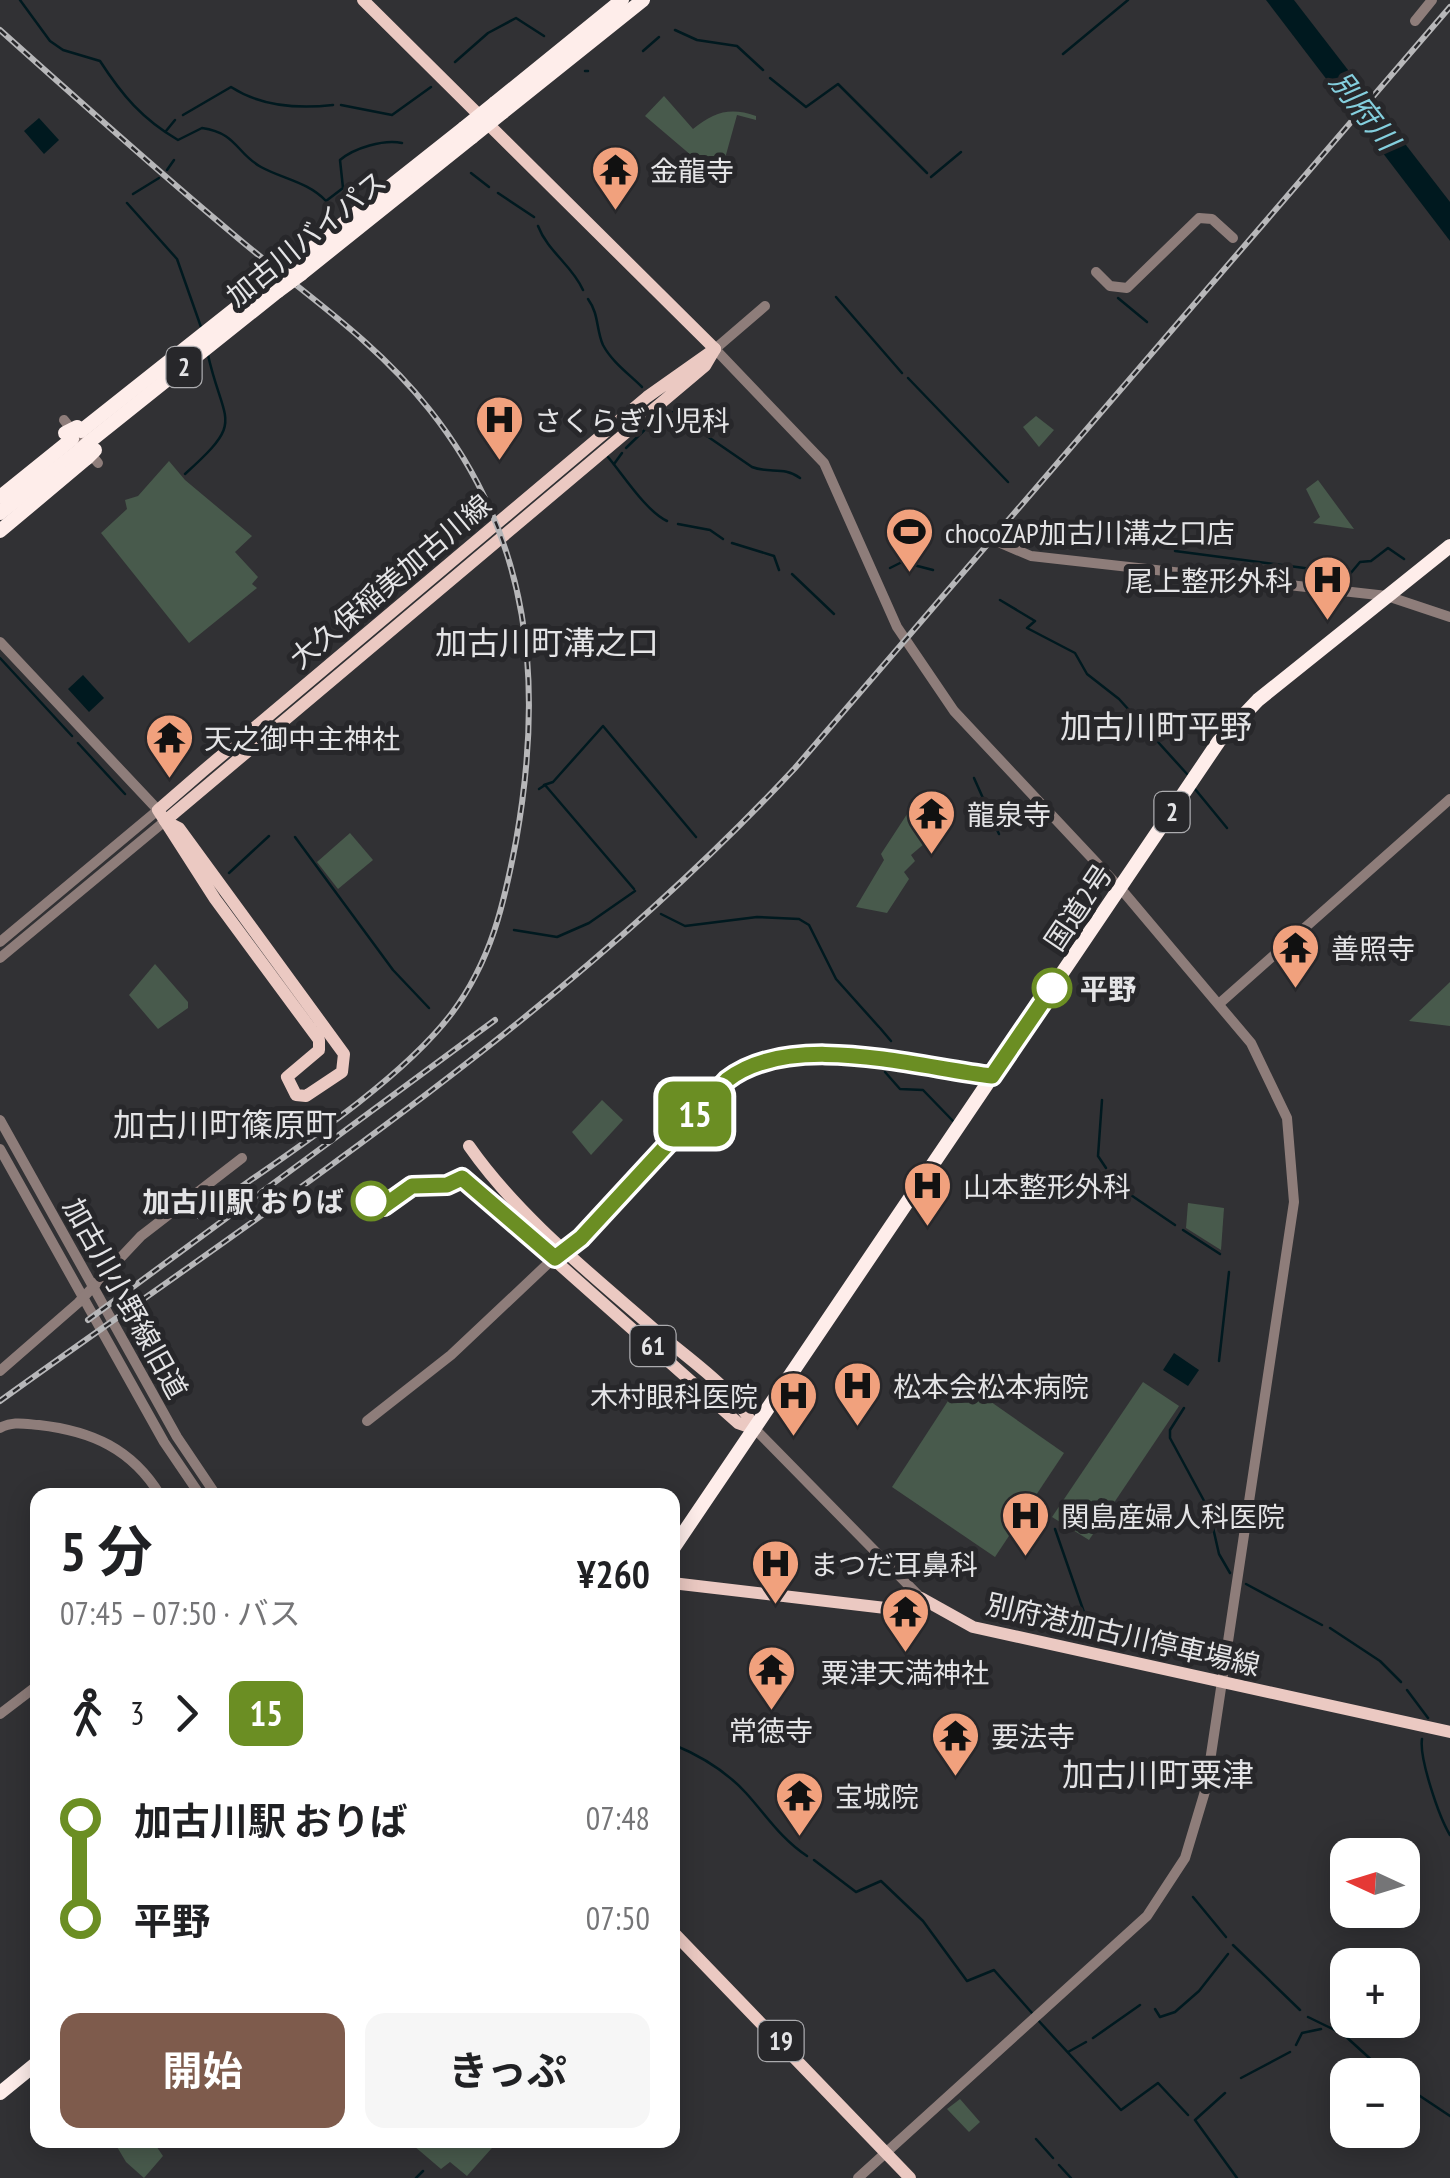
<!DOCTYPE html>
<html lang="ja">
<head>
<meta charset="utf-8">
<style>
  :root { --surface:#fff; --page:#f6f6f6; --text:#202124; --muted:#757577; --accent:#7e5b4c }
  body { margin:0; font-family:"PT Sans Narrow","Noto Sans JP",sans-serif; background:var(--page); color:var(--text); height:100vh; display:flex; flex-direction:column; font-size:38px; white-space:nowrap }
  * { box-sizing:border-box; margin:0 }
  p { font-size:32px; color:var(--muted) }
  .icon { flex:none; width:55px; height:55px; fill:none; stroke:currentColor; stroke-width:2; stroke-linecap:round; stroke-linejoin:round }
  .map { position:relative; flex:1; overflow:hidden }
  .sheet { position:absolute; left:30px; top:1488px; width:650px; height:660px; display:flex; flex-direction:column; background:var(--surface); border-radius:20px; box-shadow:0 5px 25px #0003 }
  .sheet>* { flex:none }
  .badge { padding:0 20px; border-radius:15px; font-size:35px; line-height:65px }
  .needle { width:65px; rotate:274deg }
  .buttons { position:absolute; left:1330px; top:1838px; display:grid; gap:20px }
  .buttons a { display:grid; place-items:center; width:90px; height:90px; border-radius:20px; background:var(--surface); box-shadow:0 5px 25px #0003; font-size:50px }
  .map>.badge { position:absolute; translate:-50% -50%; box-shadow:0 0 0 5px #fff }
  .legs { display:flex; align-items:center; gap:15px; height:110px; padding:0 30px; font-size:32px }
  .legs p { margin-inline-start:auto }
  .overview { display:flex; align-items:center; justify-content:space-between; height:170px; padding:0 30px }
  h1 { font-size:55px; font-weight:700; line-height:75px }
  .action { display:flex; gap:20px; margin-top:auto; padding:20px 30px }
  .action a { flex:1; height:115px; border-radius:20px; background:var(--accent); color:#fff; font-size:40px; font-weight:700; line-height:115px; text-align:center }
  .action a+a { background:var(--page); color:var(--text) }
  ul { padding:0 30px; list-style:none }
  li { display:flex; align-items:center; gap:35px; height:100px; font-size:38px }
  li i { display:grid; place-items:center; width:15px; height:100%; margin:0 12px; background:currentColor }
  li i::after { content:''; width:25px; height:25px; margin:-12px; border:8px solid; border-radius:50%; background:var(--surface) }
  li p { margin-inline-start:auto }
  li:first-child i { background:linear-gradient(#0000 50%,currentColor 0) }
  li:last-child i { background:linear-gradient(currentColor 50%,#0000 0) }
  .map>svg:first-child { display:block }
  .green { fill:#485a4c }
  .water { fill:#00191f }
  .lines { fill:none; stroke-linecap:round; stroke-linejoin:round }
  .stream { stroke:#00191f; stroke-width:2.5 }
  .minor { stroke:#8e7d7a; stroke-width:10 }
  .major { stroke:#ebc9c2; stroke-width:12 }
  .highway { stroke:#feedea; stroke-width:14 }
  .rail-casing { stroke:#b7b7b9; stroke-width:6 }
  .rail { stroke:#27272a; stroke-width:2.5; stroke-dasharray:8; stroke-linecap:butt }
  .highway-bridge { stroke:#feedea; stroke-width:14 }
  .line-1-casing { stroke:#fff; stroke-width:22 }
  .line-1 { stroke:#6b8e23; stroke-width:15 }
  .stop-1-dot { fill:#fff; stroke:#6b8e23; stroke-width:5 }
  .labels { text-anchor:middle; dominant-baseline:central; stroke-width:10; stroke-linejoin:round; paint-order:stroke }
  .shield { fill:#27272a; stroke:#ababae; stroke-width:2.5 }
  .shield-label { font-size:25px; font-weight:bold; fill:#e4e4e6 }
  .poi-label { font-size:28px; fill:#e4e4e6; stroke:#27272a; text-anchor:start }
  .street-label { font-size:28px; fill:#e4e4e6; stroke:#27272a }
  .stop-label { font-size:28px; font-weight:bold; fill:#e4e4e6; stroke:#27272a; text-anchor:start }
  .water-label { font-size:30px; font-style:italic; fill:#84cfde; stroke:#27272a }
  .quarter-label { font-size:32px; fill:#e4e4e6; stroke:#27272a }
</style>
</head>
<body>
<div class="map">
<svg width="1450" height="2178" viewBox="0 0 1450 2178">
  <rect width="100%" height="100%" fill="#313134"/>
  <g class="green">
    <path d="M664,96L693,129C714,112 730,107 756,116V120L737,115L724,162L692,156L645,116Z"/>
    <polygon points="1036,416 1054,430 1039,447 1023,427"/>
    <polygon points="169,461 185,480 252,536 235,552 258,577 252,584 257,588 189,643 101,533 127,509 125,500 138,496"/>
    <polygon points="1318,480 1354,529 1313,523 1320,517 1306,489"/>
    <polygon points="913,805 937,833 911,855 915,861 904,872 909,879 887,913 856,907 884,860 881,854"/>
    <polygon points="350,833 373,860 338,889 317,862"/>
    <polygon points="155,964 188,1002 188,1008 158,1029 129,995"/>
    <polygon points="1450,982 1450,1026 1409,1021"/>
    <polygon points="602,1100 623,1120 591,1155 572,1132"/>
    <polygon points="1188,1203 1224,1208 1221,1250 1186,1228"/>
    <polygon points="961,1381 1064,1453 995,1557 892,1487"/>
    <polygon points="1143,1382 1179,1406 1089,1540 1052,1517"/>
    <polygon points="960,2099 980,2122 969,2132 947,2109"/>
    <polygon points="113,2140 152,2140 163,2156 144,2178 126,2162"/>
    <polygon points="407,2140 499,2140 467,2176 450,2162 441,2169"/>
  </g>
  <g class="water">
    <polygon points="1266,0 1294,0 1450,202 1450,241"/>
    <polygon points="39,118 59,140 44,154 24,131"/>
    <polygon points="83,675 104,698 89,712 68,689"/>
    <polygon points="1174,1353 1199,1370 1188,1386 1163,1370"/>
  </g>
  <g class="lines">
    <g class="stream">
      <path d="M20,0L50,41L63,50L100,61C122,95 142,119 178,140L202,128C237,133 236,153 261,167C283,179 308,182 326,201L343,188L340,160C354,148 384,139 402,143"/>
      <polyline points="675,30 697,40 737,46 763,70"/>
      <polyline points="643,51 659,37"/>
      <polyline points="1063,54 1128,0"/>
      <polyline points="455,62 488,33 516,18 544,36"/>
      <polyline points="585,71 588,71"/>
      <polyline points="770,78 806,107 838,84 927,173"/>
      <polyline points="341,105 392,115 431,87"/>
      <path d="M183,115L231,87C262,107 298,109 333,105"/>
      <polyline points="166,131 175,120"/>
      <polyline points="167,170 174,160"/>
      <polyline points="471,173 489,187"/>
      <polyline points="931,177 961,152"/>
      <polyline points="498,193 534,217"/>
      <polyline points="133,194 159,178"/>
      <polyline points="127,203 177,259 201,327"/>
      <path d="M538,226C548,252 572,265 583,290"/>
      <polyline points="836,297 902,373"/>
      <polyline points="1118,298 1147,322"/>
      <path d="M588,299C599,314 596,329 603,345C612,362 629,374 642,387"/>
      <polyline points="908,378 1008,482"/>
      <path d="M672,412L752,467C769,474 784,466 800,478"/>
      <polyline points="626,448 663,412"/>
      <path d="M608,457C624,476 646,511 667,521"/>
      <polyline points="614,464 622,453"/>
      <path d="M185,474C246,419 224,426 208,355"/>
      <polyline points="678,524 710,530 723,539"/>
      <polyline points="1025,533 1130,545"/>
      <polyline points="732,543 774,556 779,570"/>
      <polyline points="1175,551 1350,574 1360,562 1371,561 1388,548 1404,559"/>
      <polyline points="890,568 902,562 933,570"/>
      <polyline points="792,574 834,614"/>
      <polyline points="1000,600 1035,621 1027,628 1075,653 1087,674 1119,699 1187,774"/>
      <polyline points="0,658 72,736"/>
      <polyline points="78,743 125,794"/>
      <polyline points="974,778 999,834"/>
      <polyline points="544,785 553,782 603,726 696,837"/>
      <polyline points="539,789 545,785 634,889"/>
      <polyline points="1195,789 1227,828"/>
      <polyline points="295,837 393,970 429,1008"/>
      <polyline points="229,873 269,836"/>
      <polyline points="661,914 685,926 757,917 799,919 809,925 836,979 879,1027"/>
      <polyline points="514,930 557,937 589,923 635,891"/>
      <polyline points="880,1028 891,1041"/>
      <polyline points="885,1072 900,1089 923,1090 953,1121"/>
      <polyline points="1102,1100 1098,1156 1106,1168"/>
      <polyline points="1110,1174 1122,1189 1175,1225"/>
      <polyline points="1183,1230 1220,1254"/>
      <polyline points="1219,1361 1229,1272"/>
      <polyline points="1184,1408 1170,1430 1170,1438 1209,1510 1219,1554 1230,1573"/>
      <polyline points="1055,1529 1094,1641"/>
      <polyline points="1246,1584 1322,1625"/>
      <polyline points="1330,1628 1380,1661 1401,1682"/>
      <polyline points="1407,1690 1428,1718"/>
      <path d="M1422,1739C1419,1758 1439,1817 1450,1835"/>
      <path d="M672,1744C699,1755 726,1771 746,1793C766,1815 781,1839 807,1856"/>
      <polyline points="814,1860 856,1892 881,1881 923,1921 967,1981 994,1970 1032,2013"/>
      <polyline points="1193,1897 1226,1937"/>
      <polyline points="1233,1945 1300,2010"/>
      <polyline points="1155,2009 1160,2017 1175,2012 1199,1991 1228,1954"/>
      <polyline points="1308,2017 1343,2034 1388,2075"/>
      <polyline points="1037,2019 1121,2110 1158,2083 1188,2115"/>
      <polyline points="1093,2038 1140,2005"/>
      <polyline points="1296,2045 1302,2033 1321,2029"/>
      <polyline points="1068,2052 1086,2042"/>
      <polyline points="1241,2078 1290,2052"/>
      <polyline points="1402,2084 1450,2116"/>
      <polyline points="1225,2093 1195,2120 1237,2178"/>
      <polyline points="1036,2139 1053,2158"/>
      <polyline points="1059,2165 1071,2178"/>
      <polyline points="416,2178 423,2171"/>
    </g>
    <g class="minor">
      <polyline points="1415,21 1432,0"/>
      <polyline points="1096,272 1110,286 1127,288 1199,218 1212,219 1233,238"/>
      <polyline points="765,306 715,349 824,463 897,627 954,711 1121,889 1251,1043 1287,1118 1294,1202 1206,1788 1185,1858 1147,1916 858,2178"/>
      <polyline points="64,420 98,463"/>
      <polyline points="998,542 1031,556 1387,596 1450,617"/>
      <polyline points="0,642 158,810 0,942"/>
      <polyline points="0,958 165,821"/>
      <polyline points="1220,1003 1450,799"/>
      <polyline points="0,1120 177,1437 216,1495"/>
      <polyline points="0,1149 164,1442 200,1495"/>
      <polyline points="0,1371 78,1303 141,1236 242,1158"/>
      <polyline points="367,1421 451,1355 556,1256"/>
      <path d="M0,1428C12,1421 25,1424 39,1425C92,1431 132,1449 160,1495"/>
      <polyline points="755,1429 921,1598"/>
      <polyline points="0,1714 38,1685"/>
    </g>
    <g class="major">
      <polyline points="363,0 715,349"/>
      <polygon points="715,349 705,366 165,821 158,810 203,771 647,397"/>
      <polygon points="165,821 179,828 344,1054 342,1072 306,1096 296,1095 287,1077 319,1050 319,1040 215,899"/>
      <path d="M469,1146C520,1219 595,1277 662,1336C694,1363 736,1391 755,1429"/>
      <polyline points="462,1178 738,1423 755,1429"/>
      <polyline points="672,1583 894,1609 921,1598 973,1627 1450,1732"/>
      <polyline points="672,1931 910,2178"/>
    </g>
    <g class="highway">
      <polyline points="495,103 622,0"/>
      <polyline points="503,112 643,0"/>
      <polyline points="291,265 464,128"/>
      <polyline points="301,274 472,137"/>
      <polyline points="81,431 269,282"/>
      <polyline points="89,442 278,291"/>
      <polyline points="0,497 72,439"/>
      <polyline points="0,513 80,450"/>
      <polyline points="0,531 87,458"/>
      <polyline points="672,1550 1219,741 1258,700 1450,546"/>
      <polyline points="0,2093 38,2062"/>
    </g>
    <defs>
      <g id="rail">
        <path d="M0,30C77,99 154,168 233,234C300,291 374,339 429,409C532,538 544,684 516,841C504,904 491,961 452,1013C397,1086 275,1162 199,1216"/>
        <polyline points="88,1320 495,1020"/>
        <path d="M0,1401C274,1204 564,1017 795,768L1450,7"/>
      </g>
    </defs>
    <use href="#rail" class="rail-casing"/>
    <use href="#rail" class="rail"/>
    <g class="highway-bridge">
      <polyline points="464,128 495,103"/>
      <polyline points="472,137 503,112"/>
      <polyline points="269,282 291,265"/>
      <polyline points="278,291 301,274"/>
      <polyline points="65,433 77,427"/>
      <polyline points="80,450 89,442"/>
      <polyline points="87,458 95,450"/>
    </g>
  </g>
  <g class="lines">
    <defs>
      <path id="line-1" d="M371,1201L384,1206L412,1186L447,1185L462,1178L555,1258L581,1238L727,1080C792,1030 915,1067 992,1076L1052,988"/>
    </defs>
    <use href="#line-1" class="line-1-casing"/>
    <use href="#line-1" class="line-1"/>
  </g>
  <defs>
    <symbol id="temple-pin" viewBox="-11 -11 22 30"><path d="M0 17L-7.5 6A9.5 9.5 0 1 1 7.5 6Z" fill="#f1a17d" stroke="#27272a"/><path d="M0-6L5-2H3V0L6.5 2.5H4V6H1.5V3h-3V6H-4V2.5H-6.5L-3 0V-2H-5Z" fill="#111"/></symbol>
    <symbol id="hospital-pin" viewBox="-11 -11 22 30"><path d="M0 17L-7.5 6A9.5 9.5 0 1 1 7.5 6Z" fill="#f1a17d" stroke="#27272a"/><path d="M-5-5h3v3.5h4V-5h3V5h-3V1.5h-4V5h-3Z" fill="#111"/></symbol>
    <symbol id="stadium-pin" viewBox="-11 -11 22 30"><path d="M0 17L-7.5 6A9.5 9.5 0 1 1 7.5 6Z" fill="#f1a17d" stroke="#27272a"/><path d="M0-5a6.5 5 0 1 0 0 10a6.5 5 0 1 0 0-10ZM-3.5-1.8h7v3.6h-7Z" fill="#111"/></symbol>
  </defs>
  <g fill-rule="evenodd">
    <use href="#temple-pin" x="588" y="142" width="55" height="75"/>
    <use href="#hospital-pin" x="472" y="392" width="55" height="75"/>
    <use href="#stadium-pin" x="882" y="504" width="55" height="75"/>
    <use href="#hospital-pin" x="1300" y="552" width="55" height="75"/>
    <use href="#temple-pin" x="142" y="710" width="55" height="75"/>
    <use href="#temple-pin" x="904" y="786" width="55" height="75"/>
    <use href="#temple-pin" x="1268" y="920" width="55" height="75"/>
    <use href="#hospital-pin" x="900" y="1158" width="55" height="75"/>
    <use href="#hospital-pin" x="830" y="1358" width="55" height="75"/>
    <use href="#hospital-pin" x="766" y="1368" width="55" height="75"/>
    <use href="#hospital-pin" x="998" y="1488" width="55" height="75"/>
    <use href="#hospital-pin" x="748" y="1536" width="55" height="75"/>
    <use href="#temple-pin" x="878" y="1584" width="55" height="75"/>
    <use href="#temple-pin" x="744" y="1642" width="55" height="75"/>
    <use href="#temple-pin" x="928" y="1708" width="55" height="75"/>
    <use href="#temple-pin" x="772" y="1768" width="55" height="75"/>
  </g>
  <g class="stop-1-dot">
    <circle cx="1052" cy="988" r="18"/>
    <circle cx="371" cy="1201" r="18"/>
  </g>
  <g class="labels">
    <g class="shield">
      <rect x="166.5" y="347" width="35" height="40" rx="8"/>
      <rect x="1154.5" y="792" width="35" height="40" rx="8"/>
      <rect x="630.5" y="1326" width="45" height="40" rx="8"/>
      <rect x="758.5" y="2021" width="45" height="40" rx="8"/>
    </g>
    <g class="shield-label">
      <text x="184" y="367">2</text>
      <text x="1172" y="812">2</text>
      <text x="653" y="1346">61</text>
      <text x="781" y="2041">19</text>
    </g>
    <g class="poi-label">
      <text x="650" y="170">金龍寺</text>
      <text x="534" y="420">さくらぎ小児科</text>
      <text x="945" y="532">chocoZAP加古川溝之口店</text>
      <text x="1293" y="580" text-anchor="end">尾上整形外科</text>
      <text x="204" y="738">天之御中主神社</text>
      <text x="967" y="814">龍泉寺</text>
      <text x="1331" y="948">善照寺</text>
      <text x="963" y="1186">山本整形外科</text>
      <text x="893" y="1386">松本会松本病院</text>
      <text x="758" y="1396" text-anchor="end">木村眼科医院</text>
      <text x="1061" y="1516">関島産婦人科医院</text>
      <text x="810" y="1564">まつだ耳鼻科</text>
      <text x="905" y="1672" text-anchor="middle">粟津天満神社</text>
      <text x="771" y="1730" text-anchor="middle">常徳寺</text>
      <text x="991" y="1736">要法寺</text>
      <text x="835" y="1796">宝城院</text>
    </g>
    <g class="street-label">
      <text transform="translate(306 238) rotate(-39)">加古川バイパス</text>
      <text transform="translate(390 581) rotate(-40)">大久保稲美加古川線</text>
      <text transform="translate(1078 907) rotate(-56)">国道2号</text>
      <text transform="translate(126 1298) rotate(61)">加古川小野線旧道</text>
      <text transform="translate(1123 1634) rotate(13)">別府港加古川停車場線</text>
    </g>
    <g class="stop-label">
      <text x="1080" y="988">平野</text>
      <text x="344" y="1201" text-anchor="end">加古川駅 おりば</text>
    </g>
    <g class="water-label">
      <text transform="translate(1365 110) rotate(52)">別府川</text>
    </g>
    <g class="quarter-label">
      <text x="547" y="642">加古川町溝之口</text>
      <text x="1156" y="726">加古川町平野</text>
      <text x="225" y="1124">加古川町篠原町</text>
      <text x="1158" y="1774">加古川町粟津</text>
    </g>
  </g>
</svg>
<div class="buttons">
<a><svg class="needle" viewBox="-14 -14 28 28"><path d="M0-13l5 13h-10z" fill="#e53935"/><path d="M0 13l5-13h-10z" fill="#757577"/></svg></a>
<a>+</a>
<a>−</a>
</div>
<b class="badge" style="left:695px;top:1114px;background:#6b8e23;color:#fff">15</b>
<section class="sheet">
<div class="overview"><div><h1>5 分</h1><p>07:45 – 07:50 · バス</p></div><b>¥260</b></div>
<div class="legs"><svg class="icon" aria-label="walk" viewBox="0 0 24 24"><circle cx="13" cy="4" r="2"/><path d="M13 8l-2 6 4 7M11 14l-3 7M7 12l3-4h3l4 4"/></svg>3<svg class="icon" aria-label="forward" viewBox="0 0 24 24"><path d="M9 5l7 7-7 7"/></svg><b class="badge" style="background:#6b8e23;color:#fff">15</b></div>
<ul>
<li><i style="color:#6b8e23"></i><b>加古川駅 おりば</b><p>07:48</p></li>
<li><i style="color:#6b8e23"></i><b>平野</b><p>07:50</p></li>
</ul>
<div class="action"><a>開始</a><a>きっぷ</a></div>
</section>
</div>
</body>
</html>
